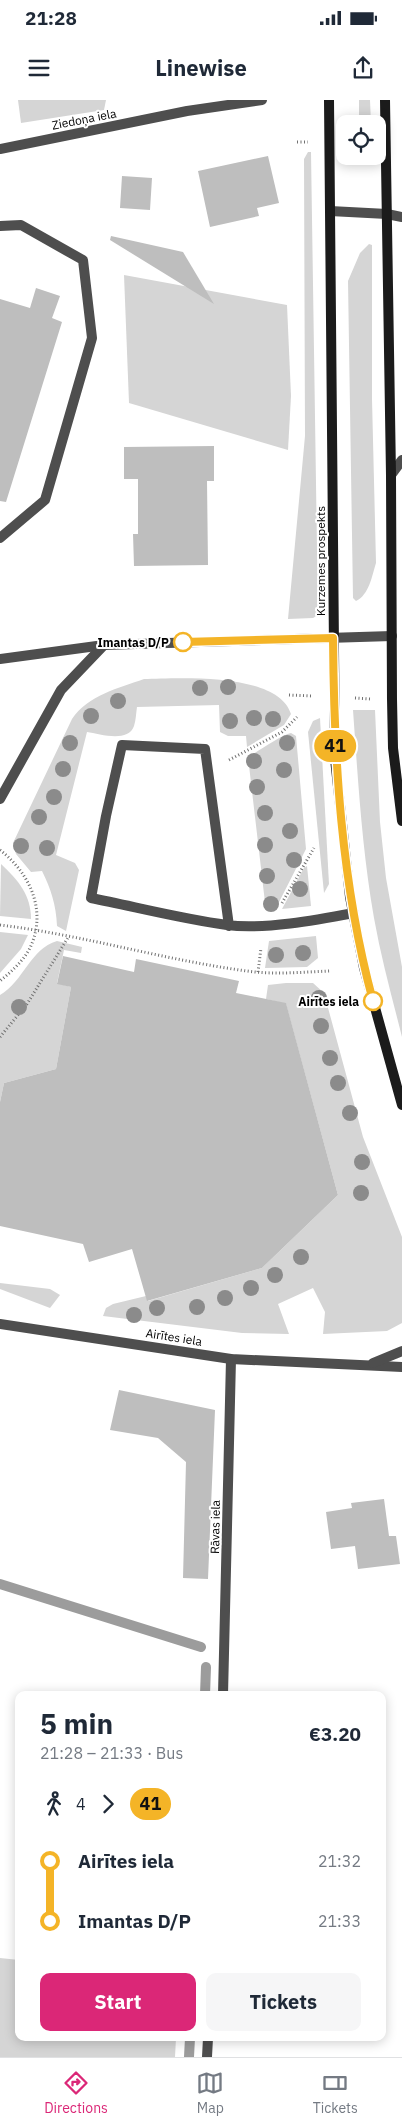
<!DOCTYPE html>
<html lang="en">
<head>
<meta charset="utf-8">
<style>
  :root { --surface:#fff; --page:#f6f6f7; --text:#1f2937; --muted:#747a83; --line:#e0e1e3; --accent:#db2777 }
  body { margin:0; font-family:"IBM Plex Sans",sans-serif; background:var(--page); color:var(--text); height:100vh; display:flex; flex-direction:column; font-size:19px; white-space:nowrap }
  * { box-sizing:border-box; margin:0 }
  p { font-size:16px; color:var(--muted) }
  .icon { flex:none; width:28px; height:28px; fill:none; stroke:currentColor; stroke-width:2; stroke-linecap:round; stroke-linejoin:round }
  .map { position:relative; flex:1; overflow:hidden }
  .side { position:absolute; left:15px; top:1591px; width:371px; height:350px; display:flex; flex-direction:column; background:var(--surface); border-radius:10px; box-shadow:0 2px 12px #0003 }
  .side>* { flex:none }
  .badge { padding:0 10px; border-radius:16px; font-size:18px; line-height:32px }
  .fabs { position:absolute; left:336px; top:15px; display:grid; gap:10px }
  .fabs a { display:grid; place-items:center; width:50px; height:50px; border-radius:10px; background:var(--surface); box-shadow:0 2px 12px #0003; font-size:25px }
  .map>.badge { position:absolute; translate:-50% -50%; box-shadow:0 0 0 2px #fff }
  .legs { display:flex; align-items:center; gap:8px; height:55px; padding:0 25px; font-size:16px }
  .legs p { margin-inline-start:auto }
  .overview { display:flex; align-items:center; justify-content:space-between; height:85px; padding:0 25px }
  h1 { font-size:28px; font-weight:700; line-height:38px }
  .button { display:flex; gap:10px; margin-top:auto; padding:10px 25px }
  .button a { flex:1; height:58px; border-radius:10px; background:var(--accent); color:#fff; font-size:20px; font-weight:700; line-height:58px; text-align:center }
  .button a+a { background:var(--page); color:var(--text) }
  ul { padding:0 25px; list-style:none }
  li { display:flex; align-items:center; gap:18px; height:60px; font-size:19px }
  li i { display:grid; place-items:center; width:8px; height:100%; margin:0 6px; background:currentColor }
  li i::after { content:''; width:12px; height:12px; margin:-6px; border:4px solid; border-radius:50%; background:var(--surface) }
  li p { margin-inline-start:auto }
  li:first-child i { background:linear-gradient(#0000 50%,currentColor 0) }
  li:last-child i { background:linear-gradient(currentColor 50%,#0000 0) }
  .status { display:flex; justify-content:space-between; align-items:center; height:35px; padding:0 25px; background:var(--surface); direction:ltr }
  .status svg { height:14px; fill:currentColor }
  header { display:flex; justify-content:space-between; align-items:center; height:65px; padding:0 25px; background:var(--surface); font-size:22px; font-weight:700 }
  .tabs { display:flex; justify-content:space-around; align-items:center; height:70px; border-top:1px solid var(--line); background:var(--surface); font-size:14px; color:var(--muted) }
  .tabs a { display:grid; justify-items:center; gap:2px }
  .tabs .current { color:var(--accent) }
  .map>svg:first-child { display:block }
  .green { fill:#d5d5d5 }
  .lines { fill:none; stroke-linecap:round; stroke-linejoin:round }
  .stream { stroke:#9c9c9c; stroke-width:10 }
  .building { fill:#bebebe }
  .path { stroke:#707070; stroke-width:3; stroke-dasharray:1 2.5; stroke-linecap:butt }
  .service { stroke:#4e4e4e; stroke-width:10 }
  .minor { stroke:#4e4e4e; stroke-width:10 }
  .tertiary { stroke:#4e4e4e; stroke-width:10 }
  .secondary { stroke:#1b1b1b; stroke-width:10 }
  .tree { fill:#8b8b8b }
  .line-1-casing { stroke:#fff; stroke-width:11 }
  .line-1 { stroke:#f4b427; stroke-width:8 }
  .stop-1-dot { fill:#fff; stroke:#f4b427; stroke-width:2.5 }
  .labels { text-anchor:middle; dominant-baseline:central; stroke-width:4; stroke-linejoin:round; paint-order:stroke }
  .street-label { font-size:12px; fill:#000; stroke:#fff }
  .stop-label { font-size:12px; font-weight:bold; fill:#000; stroke:#fff; text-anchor:end }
</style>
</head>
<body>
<div class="status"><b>21:28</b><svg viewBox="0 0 49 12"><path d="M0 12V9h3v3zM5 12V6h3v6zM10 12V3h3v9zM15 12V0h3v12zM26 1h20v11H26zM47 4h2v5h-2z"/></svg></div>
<header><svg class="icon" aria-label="menu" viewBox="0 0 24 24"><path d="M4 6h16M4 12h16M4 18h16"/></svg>Linewise<svg class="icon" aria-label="share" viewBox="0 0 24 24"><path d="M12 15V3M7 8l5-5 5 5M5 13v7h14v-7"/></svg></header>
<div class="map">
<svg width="402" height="1957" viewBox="0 0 402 1957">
  <rect width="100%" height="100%" fill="#fff"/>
  <g class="green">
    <polygon points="18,0 106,0 104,10 21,23"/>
    <polygon points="359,0 370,0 371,24 359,24"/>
    <polygon points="308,52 311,52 318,515 313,518 288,519 305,336 304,59"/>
    <path d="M369,144L372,145V299L376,463C372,476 369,495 356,501L353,498L348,181L360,153Z"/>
    <polygon points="124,175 287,205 291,296 288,350 129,303"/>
    <path d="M144,579C180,578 278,572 291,614L284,625L247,647L246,636H228L220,632L219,605L137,607C136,613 136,620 134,626C128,643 100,634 87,632L56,755L75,763L79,770L66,831L57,826C56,805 51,789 42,771L31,772L16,754L13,743L72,619C88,595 119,588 144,579Z"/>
    <path d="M353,610H375L380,722L386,778L402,867V937C392,897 381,858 374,818C362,749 358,680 353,610Z"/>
    <polygon points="320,618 329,784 324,793 308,632 313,621"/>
    <path d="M291,633L296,636L306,749L275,810L266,811L248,657C259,651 281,635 291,633Z"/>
    <path d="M1,764C18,780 31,795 31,819L0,816Z"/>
    <polygon points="307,766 311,806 282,809 304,768"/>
    <polygon points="0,832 28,835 21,849 0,873"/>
    <polygon points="316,836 318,858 307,867 265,868 269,841"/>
    <path d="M57,841L82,847L81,853L64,850L57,883L71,887L56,969L4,983L0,1002V895C24,881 30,849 57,841Z"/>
    <polygon points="286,883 313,883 324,893 363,1037 402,1137 402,1223 387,1231 323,1234 325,1212 313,1188 278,1204 289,1234 242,1233 103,1216 106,1208 113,1204 146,1196 148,1201 262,1168 338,1095 286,904 266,899 268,885"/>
    <polygon points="0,1183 50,1189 60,1195 50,1208 0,1189"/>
    <polygon points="0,1858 19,1860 19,1938 176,1938 175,1957 0,1957"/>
  </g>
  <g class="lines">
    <g class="stream">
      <polyline points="0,1484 201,1547"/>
      <polyline points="205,1595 206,1567"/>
      <polyline points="189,1957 190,1938"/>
    </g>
  </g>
  <g class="building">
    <polygon points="268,56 279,103 257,108 259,116 210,127 198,71"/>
    <polygon points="122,76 152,78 150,110 120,108"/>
    <polygon points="111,136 183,152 214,204 110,140"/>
    <polygon points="36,188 60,196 52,218 62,222 6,402 0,401 0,199 30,208"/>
    <polygon points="214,346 214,381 207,381 208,465 134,466 133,434 138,434 138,379 124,379 124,347"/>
    <polygon points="63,856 134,872 136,859 239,881 236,893 286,903 338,1095 262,1168 147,1201 132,1149 89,1162 83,1144 0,1126 0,1002 4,983 56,969 71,887 57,884"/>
    <polygon points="119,1290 215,1310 208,1479 183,1478 186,1362 158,1338 110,1330"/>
    <polygon points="384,1399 389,1436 396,1436 400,1464 358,1469 355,1446 331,1449 326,1412 352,1408 351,1403"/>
  </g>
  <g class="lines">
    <g class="path">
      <polyline points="297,42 308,42"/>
      <polyline points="289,595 313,596"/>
      <polyline points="355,598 371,599"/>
      <polyline points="229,660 282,632 297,617"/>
      <path d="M0,750C31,774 48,813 29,850C22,862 11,872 0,881"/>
      <polyline points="282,803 314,748"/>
      <path d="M0,825C83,835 164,860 247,871C274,875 303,872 330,871"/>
      <polyline points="258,872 261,848"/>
      <polyline points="0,937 27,904 69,836"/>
    </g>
    <g class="service">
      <polyline points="0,126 21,125 83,160 92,238 45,400 0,438"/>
      <polyline points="0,559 104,545 392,536"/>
      <polyline points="0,699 61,590 104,545"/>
      <path d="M229,826L205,649L122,645L106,716L91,798C136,807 182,819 227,825C263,830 317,820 354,813"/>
    </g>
    <g class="minor">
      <polyline points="0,49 187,11 262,0"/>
      <polyline points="0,1224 231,1259 402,1267"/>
      <polyline points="373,1263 402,1251"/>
      <polyline points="223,1595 231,1259"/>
      <polyline points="207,1957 208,1938"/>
    </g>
    <g class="tertiary">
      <polyline points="330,111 387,114 402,117"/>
      <polyline points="391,375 402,360"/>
    </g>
    <g class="secondary">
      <polyline points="329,0 335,659 350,797 364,868 402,1005"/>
      <polyline points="385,0 391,375 392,599 393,648 402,721"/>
    </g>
  </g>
  <g class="tree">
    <circle cx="228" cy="587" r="8"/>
    <circle cx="200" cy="588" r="8"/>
    <circle cx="118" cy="601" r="8"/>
    <circle cx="91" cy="616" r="8"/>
    <circle cx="254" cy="618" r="8"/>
    <circle cx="273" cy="619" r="8"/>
    <circle cx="230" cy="621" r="8"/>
    <circle cx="70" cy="643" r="8"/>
    <circle cx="287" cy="643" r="8"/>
    <circle cx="254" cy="661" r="8"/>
    <circle cx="63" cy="669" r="8"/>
    <circle cx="284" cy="670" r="8"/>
    <circle cx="257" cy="687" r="8"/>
    <circle cx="54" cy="697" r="8"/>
    <circle cx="265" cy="713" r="8"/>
    <circle cx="39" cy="717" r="8"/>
    <circle cx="290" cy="731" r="8"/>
    <circle cx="265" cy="745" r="8"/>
    <circle cx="21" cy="746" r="8"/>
    <circle cx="47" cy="748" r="8"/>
    <circle cx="294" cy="760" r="8"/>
    <circle cx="267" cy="776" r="8"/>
    <circle cx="300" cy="789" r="8"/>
    <circle cx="271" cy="804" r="8"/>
    <circle cx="303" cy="853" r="8"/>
    <circle cx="276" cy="855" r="8"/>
    <circle cx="319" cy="898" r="8"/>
    <circle cx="19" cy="907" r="8"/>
    <circle cx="321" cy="926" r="8"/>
    <circle cx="330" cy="958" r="8"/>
    <circle cx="338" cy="983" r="8"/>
    <circle cx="350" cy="1013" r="8"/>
    <circle cx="362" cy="1062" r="8"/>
    <circle cx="361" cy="1093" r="8"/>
    <circle cx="301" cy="1157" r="8"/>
    <circle cx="275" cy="1175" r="8"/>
    <circle cx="251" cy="1188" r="8"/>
    <circle cx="225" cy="1198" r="8"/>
    <circle cx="197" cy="1207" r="8"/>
    <circle cx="157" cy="1208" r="8"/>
    <circle cx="134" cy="1215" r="8"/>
  </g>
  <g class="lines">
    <defs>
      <path id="line-1" d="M183,542L333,538C334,660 341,783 373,901"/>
    </defs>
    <use href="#line-1" class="line-1-casing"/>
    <use href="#line-1" class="line-1"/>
  </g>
  <g class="stop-1-dot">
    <circle cx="183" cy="542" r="9"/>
    <circle cx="373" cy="901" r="9"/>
  </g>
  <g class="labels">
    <g class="street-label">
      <text transform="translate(84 19) rotate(-11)">Ziedoņa iela</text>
      <text transform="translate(320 461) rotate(-90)">Kurzemes prospekts</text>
      <text transform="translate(174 1237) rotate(9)">Airītes iela</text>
      <text transform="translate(215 1427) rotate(-89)">Rāvas iela</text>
    </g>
    <g class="stop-label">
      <text x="169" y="542">Imantas D/P</text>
      <text x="359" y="901">Airītes iela</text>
    </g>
  </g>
</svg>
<div class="fabs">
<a><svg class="icon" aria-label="locate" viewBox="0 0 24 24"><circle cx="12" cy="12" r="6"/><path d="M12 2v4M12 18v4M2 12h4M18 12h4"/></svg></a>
</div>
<b class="badge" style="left:335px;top:646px;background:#f4b427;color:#111">41</b>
<section class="side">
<div class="overview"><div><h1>5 min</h1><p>21:28 – 21:33 · Bus</p></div><b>€3.20</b></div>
<div class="legs"><svg class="icon" aria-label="walk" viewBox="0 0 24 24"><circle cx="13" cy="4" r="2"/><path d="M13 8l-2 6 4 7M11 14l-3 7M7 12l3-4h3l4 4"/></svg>4<svg class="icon" aria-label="forward" viewBox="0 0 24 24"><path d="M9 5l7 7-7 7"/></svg><b class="badge" style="background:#f4b427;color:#111">41</b></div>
<ul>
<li><i style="color:#f4b427"></i><b>Airītes iela</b><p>21:32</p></li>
<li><i style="color:#f4b427"></i><b>Imantas D/P</b><p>21:33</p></li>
</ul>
<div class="button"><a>Start</a><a>Tickets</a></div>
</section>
</div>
<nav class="tabs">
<a class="current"><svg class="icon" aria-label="directions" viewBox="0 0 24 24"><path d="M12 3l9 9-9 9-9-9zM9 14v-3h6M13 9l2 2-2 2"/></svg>Directions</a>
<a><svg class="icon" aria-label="map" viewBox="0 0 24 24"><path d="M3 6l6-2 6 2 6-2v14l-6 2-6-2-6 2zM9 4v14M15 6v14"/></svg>Map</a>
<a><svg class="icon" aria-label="tickets" viewBox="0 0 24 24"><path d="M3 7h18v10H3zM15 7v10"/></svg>Tickets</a>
</nav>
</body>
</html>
